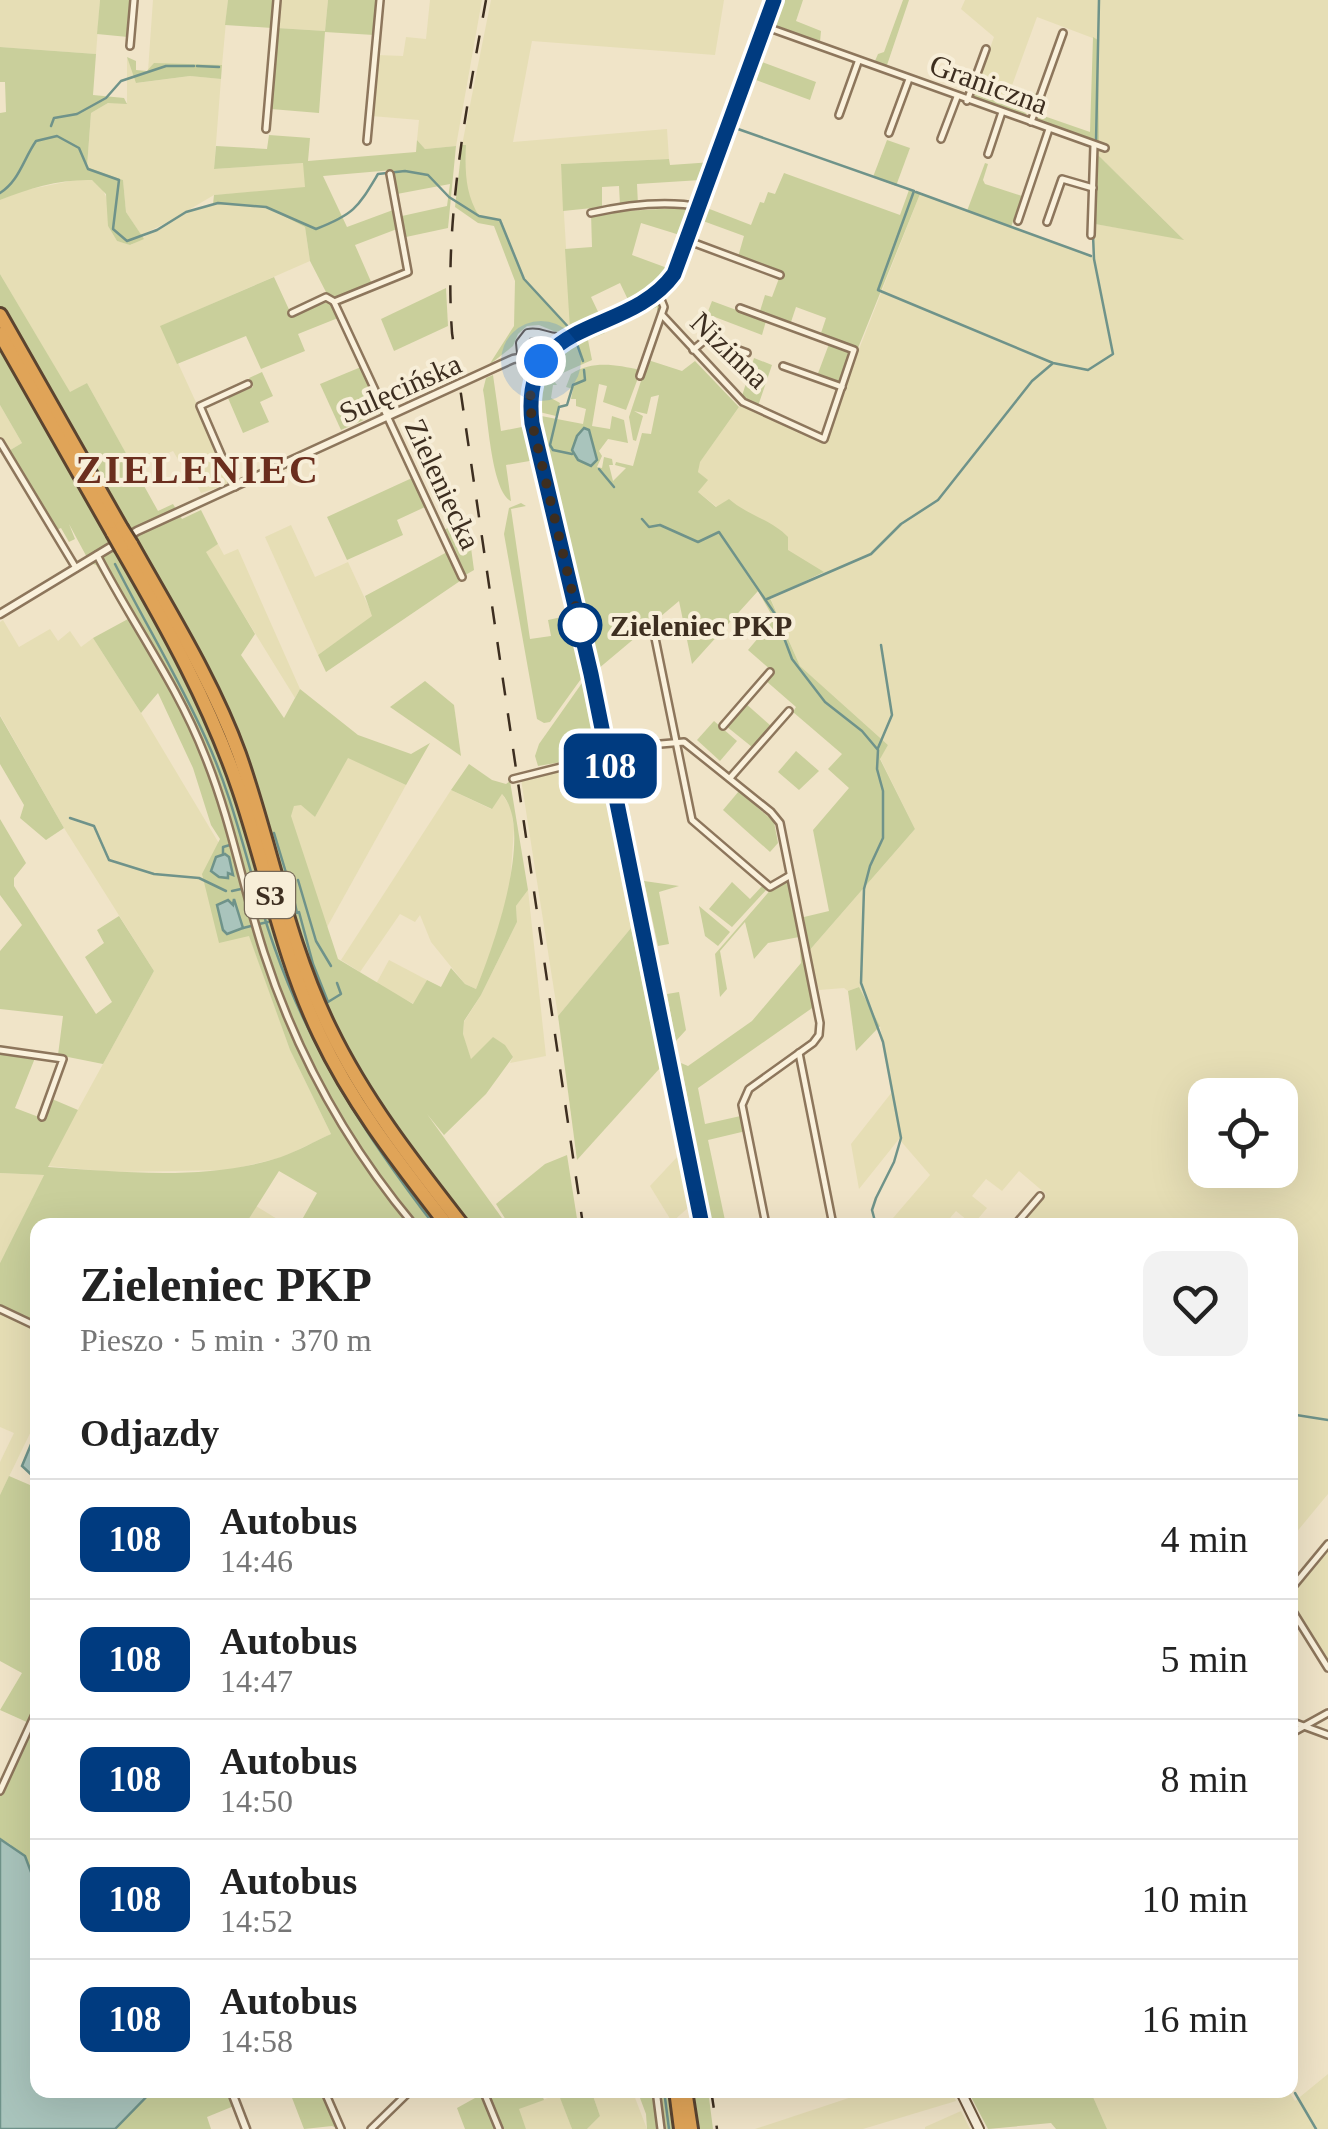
<!DOCTYPE html>
<html lang="pl">
<head>
<meta charset="utf-8">
<style>
  :root { --surface:#fff; --page:#f2f2f2; --text:#222; --muted:#767676; --line:#e0e0e0 }
  body { margin:0; font-family:"Times New Roman",serif; background:var(--page); color:var(--text); height:100vh; display:flex; flex-direction:column; font-size:38px; white-space:nowrap }
  * { box-sizing:border-box; margin:0 }
  p { font-size:32px; color:var(--muted) }
  .icon { flex:none; width:55px; height:55px; fill:none; stroke:currentColor; stroke-width:2; stroke-linecap:round; stroke-linejoin:round }
  .map { position:relative; flex:1; overflow:hidden }
  .panel { position:absolute; left:30px; top:1218px; width:1268px; height:880px; display:flex; flex-direction:column; background:var(--surface); border-radius:20px; box-shadow:0 10px 40px #0002 }
  .panel>* { flex:none }
  .badge { padding:0 20px; border-radius:15px; font-size:35px; line-height:65px }
  .buttons { position:absolute; left:1188px; top:1078px; display:grid; gap:20px }
  .buttons a { display:grid; place-items:center; width:110px; height:110px; border-radius:20px; background:var(--surface); box-shadow:0 10px 40px #0002; font-size:50px }
  .you { position:absolute; width:50px; height:50px; margin:-25px; border:8px solid #fff; border-radius:50%; background:#1a73e8; box-shadow:0 0 0 15px #1a73e833 }
  .map>.badge { position:absolute; translate:-50% -50%; box-shadow:0 0 0 5px #fff }
  h2 { padding:0 50px; font-size:38px; line-height:90px }
  .round { display:grid; place-items:center; flex:none; width:105px; height:105px; border-radius:20px; background:var(--page) }
  .overview { display:flex; align-items:center; justify-content:space-between; height:170px; padding:0 50px }
  h1 { font-size:48px; font-weight:700; line-height:75px }
  ul { padding:0; list-style:none }
  li { display:flex; align-items:center; gap:30px; height:120px; padding:0 50px; border-top:2px solid var(--line) }
  li div { flex:1 }
  li b { display:block; font-size:38px }
  li em { font-style:normal }
  li .badge { min-width:110px; font-weight:700; text-align:center }
  .map>svg:first-child { display:block }
  .farmland { fill:#e6deb5; fill-rule:evenodd }
  .green { fill:#c9cf9b }
  .water { fill:#a9c4bc; stroke:#6f938a; stroke-width:2.5 }
  .lines { fill:none; stroke-linecap:round; stroke-linejoin:round }
  .stream { stroke:#6f938a; stroke-width:2.5 }
  .minor-casing { stroke:#8d765c; stroke-width:10 }
  .tertiary-casing { stroke:#8d765c; stroke-width:11 }
  .secondary-casing { stroke:#6f573f; stroke-width:12 }
  .motorway-casing { stroke:#5b4430; stroke-width:18 }
  .minor { stroke:#faf1dc; stroke-width:5 }
  .tertiary { stroke:#faf1dc; stroke-width:6 }
  .secondary { stroke:#faf1dc; stroke-width:8 }
  .motorway { stroke:#e0a458; stroke-width:12 }
  .rail { stroke:#3d2e20; stroke-width:2.5; stroke-dasharray:18 18; stroke-linecap:butt }
  .motorway-bridge-casing { stroke:#5b4430; stroke-width:18; stroke-linecap:butt }
  .motorway-bridge { stroke:#e0a458; stroke-width:12 }
  .line-casing { stroke:#fff; stroke-width:22 }
  .line { stroke:#003b80; stroke-width:15 }
  .walk { stroke:#3d2e20; stroke-width:10; stroke-dasharray:0 18 }
  .stop-dot { fill:#fff; stroke:#003b80; stroke-width:5 }
  .labels { text-anchor:middle; dominant-baseline:central; stroke-width:8; stroke-linejoin:round; paint-order:stroke }
  .shield { fill:#f7eed8; stroke:#756857; stroke-width:2.5 }
  .shield-label { font-size:28px; font-weight:bold; fill:#3d2e20 }
  .street-label { font-size:30px; fill:#3d2e20; stroke:#f7eed8 }
  .stop-label { font-size:30px; font-weight:bold; fill:#3d2e20; stroke:#f7eed8; text-anchor:start }
  .district-label { font-size:40px; font-weight:bold; letter-spacing:2.5px; fill:#6b2e1e; stroke:#f7eed8 }
</style>
</head>
<body>
<div class="map">
<svg width="1328" height="2129" viewBox="0 0 1328 2129">
  <rect width="100%" height="100%" fill="#f0e4c8"/>
  <g class="farmland">
    <polygon points="0,0 100,0 96,54 0,47"/>
    <polygon points="153,0 228,0 222,65 158,64 148,71"/>
    <polygon points="279,0 328,0 325,31 277,28"/>
    <polygon points="430,0 482,0 456,146 425,149 417,140 419,120 371,116 377,55 403,56 406,37 426,39"/>
    <polygon points="491,0 724,0 715,55 532,41 513,142 667,129 669,159 561,164 571,330 524,279 500,220 479,216 470,202 465,176 466,146 462,145"/>
    <path d="M965,0H1328V1494L1290,1540V1225H1033L1027,1219L1046,1194L1019,1171L1002,1191L986,1179L972,1196L987,1208L973,1225L956,1211L944,1225H887L930,1175L899,1139L859,1189L851,1144L892,1092L880,1026L859,987L848,991L844,988L819,990L808,952L915,829L880,758L888,745L800,666L770,597L823,573L717,507L698,492L707,480L698,472L699,463L742,403L824,438L920,194L1093,257L1095,224L1183,239L1098,155V40L1037,17L1006,102L978,92L976,87L994,37L961,9ZM1205,1095H1280V1170H1205Z"/>
    <polygon points="127,57 137,83 190,76 221,79 214,169 304,163 306,188 214,195 187,211 218,203 266,207 305,227 310,261 161,326 233,483 201,493 186,465 182,466 173,451 134,468 87,383 70,393 0,274 0,200 21,191 75,180 92,180 100,184 108,201 108,226 117,241 131,245 168,222 141,235 126,212 123,180 87,167 91,113 108,103 127,103"/>
    <polygon points="0,405 22,443 7,452 0,442"/>
    <polygon points="291,525 315,577 348,562 373,616 318,655 265,537"/>
    <polygon points="218,544 224,555 238,549 300,689 295,698 205,552"/>
    <polygon points="3,620 19,647 50,629 58,641 70,631 81,647 93,638 141,713 220,845 220,942 249,935 290,1050 331,1134 283,1157 229,1170 114,1172 47,1166 154,971 64,828 0,715 0,622"/>
    <polygon points="347,757 406,785 326,929 290,815 294,805 301,804 315,817"/>
    <polygon points="598,760 631,928 558,1016 521,779"/>
    <polygon points="451,790 491,809 502,794 511,808 514,828 510,886 493,948 476,989 465,984 431,942 420,915 415,922 400,914 360,972 341,960"/>
    <polygon points="528,890 546,1056 510,1063 513,1057 471,1060 463,1035 464,1022 481,995 517,922 516,906"/>
    <polygon points="389,960 427,980 414,1004 376,984"/>
    <polygon points="679,1155 689,1207 672,1222 650,1186"/>
    <polygon points="0,1173 44,1175 0,1263"/>
    <polygon points="256,1206 287,1225 245,1225"/>
    <polygon points="0,1313 38,1328 37,1419 0,1495 0,1462 14,1433 0,1427"/>
    <polygon points="1328,1552 1328,1662 1290,1607 1290,1594"/>
    <polygon points="1328,2074 1328,2129 1107,2129 1090,2090 1288,2090 1295,2101"/>
    <polygon points="591,2090 632,2090 647,2129 587,2129 600,2116"/>
    <polygon points="873,2090 951,2090 956,2101 863,2129 755,2129"/>
    <polygon points="559,2094 572,2129 526,2129 518,2109"/>
    <polygon points="961,2111 970,2129 925,2129 925,2127"/>
  </g>
  <g class="green">
    <polygon points="100,0 131,0 128,37 97,34"/>
    <polygon points="228,0 275,0 272,28 225,25"/>
    <polygon points="328,0 376,0 374,35 325,32 319,113 271,109 277,28 325,31"/>
    <polygon points="783,0 803,0 796,21 821,31 820,42 811,42 772,26 775,12 778,13"/>
    <polygon points="903,0 909,0 886,68 875,61 878,54 884,52"/>
    <polygon points="1093,37 1098,40 1099,145 1037,122 1037,109 1041,115 1090,132"/>
    <path d="M0,47L96,54L93,95L124,98L127,104L108,103L91,113L87,167L123,180L126,212L144,239L130,245L117,241L108,226L106,194L92,180C61,179 29,188 0,200V113L6,112L5,82H0Z"/>
    <polygon points="127,57 136,61 136,70 147,71 154,63 222,65 221,79 190,76 136,83"/>
    <polygon points="762,62 816,82 810,100 756,80"/>
    <path d="M1012,85L1037,94C1033,104 1033,112 1021,116L972,100L976,87L978,92L1006,102Z"/>
    <polygon points="269,135 310,138 308,161 416,152 417,140 425,149 456,146 448,228 406,237 402,216 447,206 450,184 397,194 393,170 323,176 347,227 393,210 397,229 355,245 372,284 336,297 327,294 310,261 305,227 266,207 213,204 214,195 305,187 303,163 214,169 216,146 267,149"/>
    <polygon points="887,140 910,148 896,186 873,177"/>
    <path d="M462,145H466C465,171 465,193 479,216L500,220L524,279L570,329L565,249L592,247L591,213L696,207L683,236L641,223L632,255L670,269C664,288 647,295 630,304L620,283L591,297L601,318L556,332L539,325L527,326L518,334L513,346L489,365L514,326L515,281L494,226L478,223L455,207Z"/>
    <polygon points="1098,155 1184,240 1095,224"/>
    <polygon points="669,159 670,165 713,162 698,204 694,201 701,180 637,184 638,205 620,205 619,186 602,187 602,207 563,211 561,164"/>
    <polygon points="985,163 988,164 983,180 985,184 1022,196 1011,227 967,211"/>
    <polygon points="784,173 900,215 909,190 920,194 858,348 821,333 826,318 796,307 791,322 760,311 765,295 772,297 781,273 738,257 744,236 703,221 707,208 751,225 760,202 764,203 768,192 775,194"/>
    <path d="M0,274L70,392L87,383L158,511L173,504L182,519L201,510L218,544L206,552L255,634L241,655L284,718L300,689L358,735L411,754L430,743L406,785L348,758L315,817L301,805L294,806L291,816L338,959L413,1004L427,980L441,987L451,968L465,984L476,989C493,948 535,831 502,794L492,809L451,790L469,764L492,780L506,784L510,781L528,890L516,906L517,922L481,995L464,1021L463,1034L471,1059L493,1037L505,1045L513,1057L486,1094L444,1135L427,1114L507,1225H299L317,1193L279,1171L245,1225H38L37,1324L0,1305V1263L44,1175L0,1173V1052L35,1058L15,1108L44,1119L52,1099L78,1110L48,1167C123,1172 208,1181 281,1157C298,1151 315,1141 331,1134L290,1050L249,936L219,943L202,874L220,839L211,825L193,768L158,693L141,713L93,638L128,619L96,565L90,563L69,524L75,539L69,542L61,528L56,530L7,452L22,443L0,405Z"/>
    <polygon points="274,277 292,316 330,301 338,318 298,334 305,351 261,369 246,336 177,364 160,326"/>
    <polygon points="446,288 448,326 394,351 381,319"/>
    <polygon points="661,300 661,308 657,311 657,307 604,329 605,333 588,340 592,360 556,376 554,381 557,385 553,385 551,398 560,403 556,416 535,411 539,376 563,346"/>
    <polygon points="712,301 766,321 762,335 707,314"/>
    <polygon points="829,344 851,353 841,382 837,383 817,376"/>
    <polygon points="754,358 772,365 758,406 742,396"/>
    <path d="M648,360L682,371L695,361L739,407L700,462L698,472L708,480L698,492L716,507L729,499C747,515 772,520 788,537V550L824,572L770,598L800,666L888,745L880,759L915,829L808,952L804,917L829,911L813,830L849,788L828,769L842,754L793,712L796,707L765,680L772,671L748,650L774,619L758,591L692,664L679,601L598,669L536,415L583,424L586,409L576,406V399H571L573,389L566,387L571,374C594,360 615,365 641,370L626,410L603,402L607,386L599,384L592,426L610,429L612,416L624,420L628,443L608,439L599,451L602,456L597,467L602,468L604,457L612,459L613,465H609L613,481L626,468L615,465L616,462L633,466L642,433L651,434L659,395L651,397L647,414L634,411L643,416L636,441L633,440L629,417Z"/>
    <polygon points="361,367 382,412 341,430 320,384"/>
    <polygon points="262,372 273,396 260,402 269,422 243,433 228,398 253,387 249,378"/>
    <path d="M493,375L501,431L532,425L541,459L506,465L511,501C491,491 488,415 483,390L486,378Z"/>
    <polygon points="412,478 425,507 397,520 403,535 347,560 327,517"/>
    <polygon points="521,503 526,506 511,509 530,639 551,636 548,620 571,615 569,622 581,679 550,722 544,723 537,719 504,534 509,508"/>
    <polygon points="467,518 474,570 462,577 460,575 460,581 326,672 318,655 372,616 365,596 449,551 440,532"/>
    <polygon points="425,681 454,705 461,756 390,707"/>
    <polygon points="582,683 597,756 538,766 535,756 539,744"/>
    <polygon points="745,703 771,726 752,747 726,726"/>
    <polygon points="0,716 64,828 46,840 20,818 24,805 0,764"/>
    <polygon points="714,721 737,741 720,761 697,740"/>
    <polygon points="796,751 819,771 799,790 778,772"/>
    <polygon points="619,756 665,992 663,997 658,988 612,762"/>
    <polygon points="739,791 774,822 778,843 770,852 723,810"/>
    <polygon points="0,819 26,863 14,878 14,886 96,1014 112,1002 85,957 104,943 97,930 119,916 154,971 103,1064 58,1055 63,1016 0,1009 0,951 22,925 0,895"/>
    <polygon points="789,879 799,937 768,943 754,959 745,922 720,951 727,989 720,997 715,954 773,887"/>
    <polygon points="644,881 679,886 659,892 669,944 658,946"/>
    <polygon points="732,882 750,899 763,885 767,889 732,927 709,909"/>
    <polygon points="699,906 730,932 718,946 705,936"/>
    <polygon points="631,928 660,1068 577,1160 558,1016"/>
    <polygon points="800,948 804,955 815,1006 698,1088 705,1124 745,1115 746,1131 708,1140 726,1225 711,1225 681,1063 688,1066 752,1021 801,963"/>
    <polygon points="859,987 880,1026 856,1051 848,991"/>
    <polygon points="679,992 686,1030 675,1042 667,1034 675,1035 673,1028 666,1030 666,995 673,1027 667,994"/>
    <polygon points="567,1155 578,1225 509,1225 496,1204 545,1164"/>
    <polygon points="9,1476 37,1488 38,1701 29,1723 0,1710 22,1673 0,1661 0,1495"/>
    <polygon points="24,1735 37,1740 37,1869 31,1873 10,1844 0,1839 0,1789"/>
    <polygon points="153,2090 228,2090 234,2106 207,2117 211,2129 115,2129"/>
    <polygon points="289,2090 321,2090 339,2129 332,2126 304,2129"/>
    <polygon points="483,2090 540,2090 544,2100 519,2109 526,2129 465,2129 457,2108 484,2093"/>
    <polygon points="557,2090 591,2090 600,2116 587,2129 572,2129"/>
    <polygon points="637,2090 708,2090 713,2129 647,2129 646,2114"/>
    <polygon points="1090,2090 1107,2129 1056,2129 1051,2123 988,2129 968,2091"/>
  </g>
  <g class="water">
    <polygon points="584,428 589,430 597,460 591,466 578,460 572,450 577,436"/>
    <polygon points="225,854 229,857 233,875 228,873 228,878 219,877 211,871 216,857"/>
    <polygon points="234,899 243,928 227,934 223,930 217,905 228,900 233,905"/>
    <polygon points="37,1430 37,1480 22,1466"/>
    <polygon points="0,1839 25,1856 31,1872 37,1869 38,2090 153,2090 115,2129 0,2129"/>
  </g>
  <g class="lines">
    <g class="stream">
      <polyline points="197,66 219,67"/>
      <polyline points="51,126 54,118 77,114 106,98 121,81 166,66 194,66"/>
      <polyline points="738,129 914,191 878,290 1053,363 1088,370 1113,354 1094,259 1093,235"/>
      <polyline points="1096,142 1099,0"/>
      <polyline points="916,192 1091,256"/>
      <path d="M0,193C19,181 23,160 36,141L57,136L79,148L88,169L119,180L113,229L127,241L157,230L186,212L218,203L266,207L316,229C355,214 358,207 378,174L405,171L428,175L449,197L479,216L500,220L524,279L572,331"/>
      <polyline points="1094,207 1096,160"/>
      <polyline points="576,341 583,361"/>
      <polyline points="572,454 553,450 550,445 559,407 567,405 573,385 585,380 584,370"/>
      <polyline points="599,469 614,487"/>
      <polyline points="642,519 649,527 660,525 698,542 719,532 775,614 792,659 825,702 862,731 878,750 877,769 883,791 883,838 870,866 864,889 861,983 883,1042 901,1138 894,1162 876,1198 872,1210 876,1225"/>
      <path d="M115,564C145,623 179,679 206,739C237,806 250,880 275,949C311,1052 368,1139 434,1225"/>
      <polyline points="767,599 871,554 901,524 938,500 1032,381 1052,364"/>
      <polyline points="878,748 892,715 881,645"/>
      <polyline points="70,818 94,826 109,860 154,874 199,878 226,891"/>
      <polyline points="274,833 287,876"/>
      <polyline points="223,854 223,847 230,845"/>
      <polyline points="289,877 297,913"/>
      <polyline points="298,880 316,941 331,966"/>
      <polyline points="249,887 256,885"/>
      <polyline points="232,891 241,889"/>
      <polyline points="299,912 313,964 328,1002 341,994 337,983"/>
      <polyline points="259,924 268,922"/>
      <polyline points="243,928 251,926"/>
      <polyline points="1290,1414 1328,1420"/>
      <polyline points="664,2090 669,2129"/>
      <polyline points="1295,2093 1316,2129"/>
    </g>
    <defs>
      <g id="minor">
        <polyline points="764,26 1105,148"/>
        <polyline points="130,46 134,0"/>
        <polyline points="967,101 986,49"/>
        <polyline points="839,115 858,62"/>
        <polyline points="1031,122 1063,33"/>
        <polyline points="266,129 277,0"/>
        <polyline points="889,133 909,79"/>
        <polyline points="941,139 957,97"/>
        <polyline points="367,141 380,0"/>
        <polyline points="988,154 1002,112"/>
        <polyline points="390,174 408,272 334,302 462,577"/>
        <path d="M591,213C626,205 666,200 701,207"/>
        <polyline points="1018,221 1049,129"/>
        <polyline points="1047,222 1062,179 1093,188"/>
        <polyline points="1091,235 1094,145"/>
        <polyline points="689,241 780,275"/>
        <polyline points="292,313 326,297 333,301"/>
        <polyline points="662,315 743,402 824,439 854,350 740,308"/>
        <polyline points="693,350 705,340 711,340 747,353"/>
        <polyline points="783,366 842,387"/>
        <polyline points="640,376 664,307 658,292"/>
        <polyline points="0,442 76,568"/>
        <polyline points="235,487 200,406 248,384"/>
        <path d="M97,555C132,623 177,684 205,756C231,820 243,888 264,953C296,1052 347,1145 414,1225"/>
        <polyline points="654,633 692,820 770,887 789,876"/>
        <polyline points="723,726 770,672"/>
        <polyline points="730,778 789,711"/>
        <polyline points="513,779 649,745 684,742 771,812 780,823 820,1023 819,1035 813,1043 749,1089 742,1105 766,1225"/>
        <polyline points="0,1050 63,1059 42,1117"/>
        <polyline points="799,1053 833,1225"/>
        <polyline points="1015,1225 1040,1196"/>
        <polyline points="0,1309 38,1327"/>
        <polyline points="1290,1590 1328,1544"/>
        <polyline points="1290,1607 1328,1668"/>
        <polyline points="1290,1721 1328,1735"/>
        <polyline points="1290,1734 1328,1713"/>
        <polyline points="0,1791 38,1708"/>
        <polyline points="324,2090 341,2129"/>
        <polyline points="483,2090 499,2129"/>
        <polyline points="656,2090 661,2129"/>
        <polyline points="371,2129 411,2090"/>
      </g>
      <g id="tertiary">
        <polyline points="0,614 137,531 513,359 525,357"/>
        <polyline points="231,2090 246,2129"/>
      </g>
      <g id="secondary">
        <polyline points="526,359 530,366 532,423 591,674 702,1225"/>
        <path d="M541,361H529L522,353L521,343L528,334C540,331 547,339 559,338C575,335 590,327 604,321C649,301 671,289 688,241L774,0"/>
        <polyline points="534,378 541,361 570,338"/>
        <polyline points="960,2090 979,2129"/>
      </g>
      <g id="motorway">
        <polyline points="0,315 121,528"/>
        <polyline points="0,334 113,533"/>
        <path d="M131,544C169,612 212,680 239,754C271,845 287,942 330,1029C365,1101 413,1162 462,1225"/>
        <path d="M122,549C167,627 210,704 239,789C267,871 282,956 320,1035C353,1105 400,1164 447,1225"/>
        <polyline points="676,2090 681,2129"/>
        <polyline points="685,2090 691,2129"/>
      </g>
    </defs>
    <use href="#minor" class="minor-casing"/>
    <use href="#tertiary" class="tertiary-casing"/>
    <use href="#secondary" class="secondary-casing"/>
    <use href="#motorway" class="motorway-casing"/>
    <use href="#minor" class="minor"/>
    <use href="#tertiary" class="tertiary"/>
    <use href="#secondary" class="secondary"/>
    <use href="#motorway" class="motorway"/>
    <g class="rail">
      <path d="M486,0C466,111 444,219 452,333L583,1225"/>
      <polyline points="711,2090 717,2129"/>
    </g>
    <defs>
      <g id="motorway-bridge">
        <polyline points="121,528 131,544"/>
        <polyline points="113,533 122,549"/>
      </g>
    </defs>
    <use href="#motorway-bridge" class="motorway-bridge-casing"/>
    <use href="#motorway-bridge" class="motorway-bridge"/>
  </g>
  <g class="lines">
    <defs>
      <path id="line" d="M702,1225L591,674L532,423C519,313 627,339 674,274L774,0"/>
    </defs>
    <use href="#line" class="line-casing"/>
    <use href="#line" class="line"/>
    <polyline class="walk" points="541,361 530,397 532,423 580,625"/>
  </g>
  <circle class="stop-dot" cx="580" cy="625" r="20"/>
  <g class="labels">
    <rect class="shield" x="245" y="872" width="50" height="46" rx="8"/>
    <g class="shield-label">
      <text x="270" y="895">S3</text>
    </g>
    <g class="street-label">
      <text transform="translate(989 84) rotate(20)">Graniczna</text>
      <text transform="translate(730 350) rotate(44)">Nizinna</text>
      <text transform="translate(400 388) rotate(-24)">Sulęcińska</text>
      <text transform="translate(443 484) rotate(65)">Zieleniecka</text>
    </g>
    <g class="stop-label">
      <text x="610" y="625">Zieleniec PKP</text>
    </g>
    <g class="district-label">
      <text x="198" y="469">ZIELENIEC</text>
    </g>
  </g>
</svg>
<div class="buttons">
<a><svg class="icon" aria-label="locate" viewBox="0 0 24 24"><circle cx="12" cy="12" r="6"/><path d="M12 2v4M12 18v4M2 12h4M18 12h4"/></svg></a>
</div>
<div class="you" style="left:541px;top:361px"></div>
<b class="badge" style="left:610px;top:766px;background:#003b80;color:#fff">108</b>
<section class="panel">
<div class="overview"><div><h1>Zieleniec PKP</h1><p>Pieszo · 5 min · 370 m</p></div><a class="round"><svg class="icon" aria-label="heart" viewBox="0 0 24 24"><path d="M12 20l-8-8c-3-5 5-10 8-4 3-6 11-1 8 4z"/></svg></a></div>
<h2>Odjazdy</h2>
<ul>
<li><span class="badge" style="background:#003b80;color:#fff">108</span><div><b>Autobus</b><p>14:46</p></div><em>4 min</em></li>
<li><span class="badge" style="background:#003b80;color:#fff">108</span><div><b>Autobus</b><p>14:47</p></div><em>5 min</em></li>
<li><span class="badge" style="background:#003b80;color:#fff">108</span><div><b>Autobus</b><p>14:50</p></div><em>8 min</em></li>
<li><span class="badge" style="background:#003b80;color:#fff">108</span><div><b>Autobus</b><p>14:52</p></div><em>10 min</em></li>
<li><span class="badge" style="background:#003b80;color:#fff">108</span><div><b>Autobus</b><p>14:58</p></div><em>16 min</em></li>
</ul>
</section>
</div>
</body>
</html>
